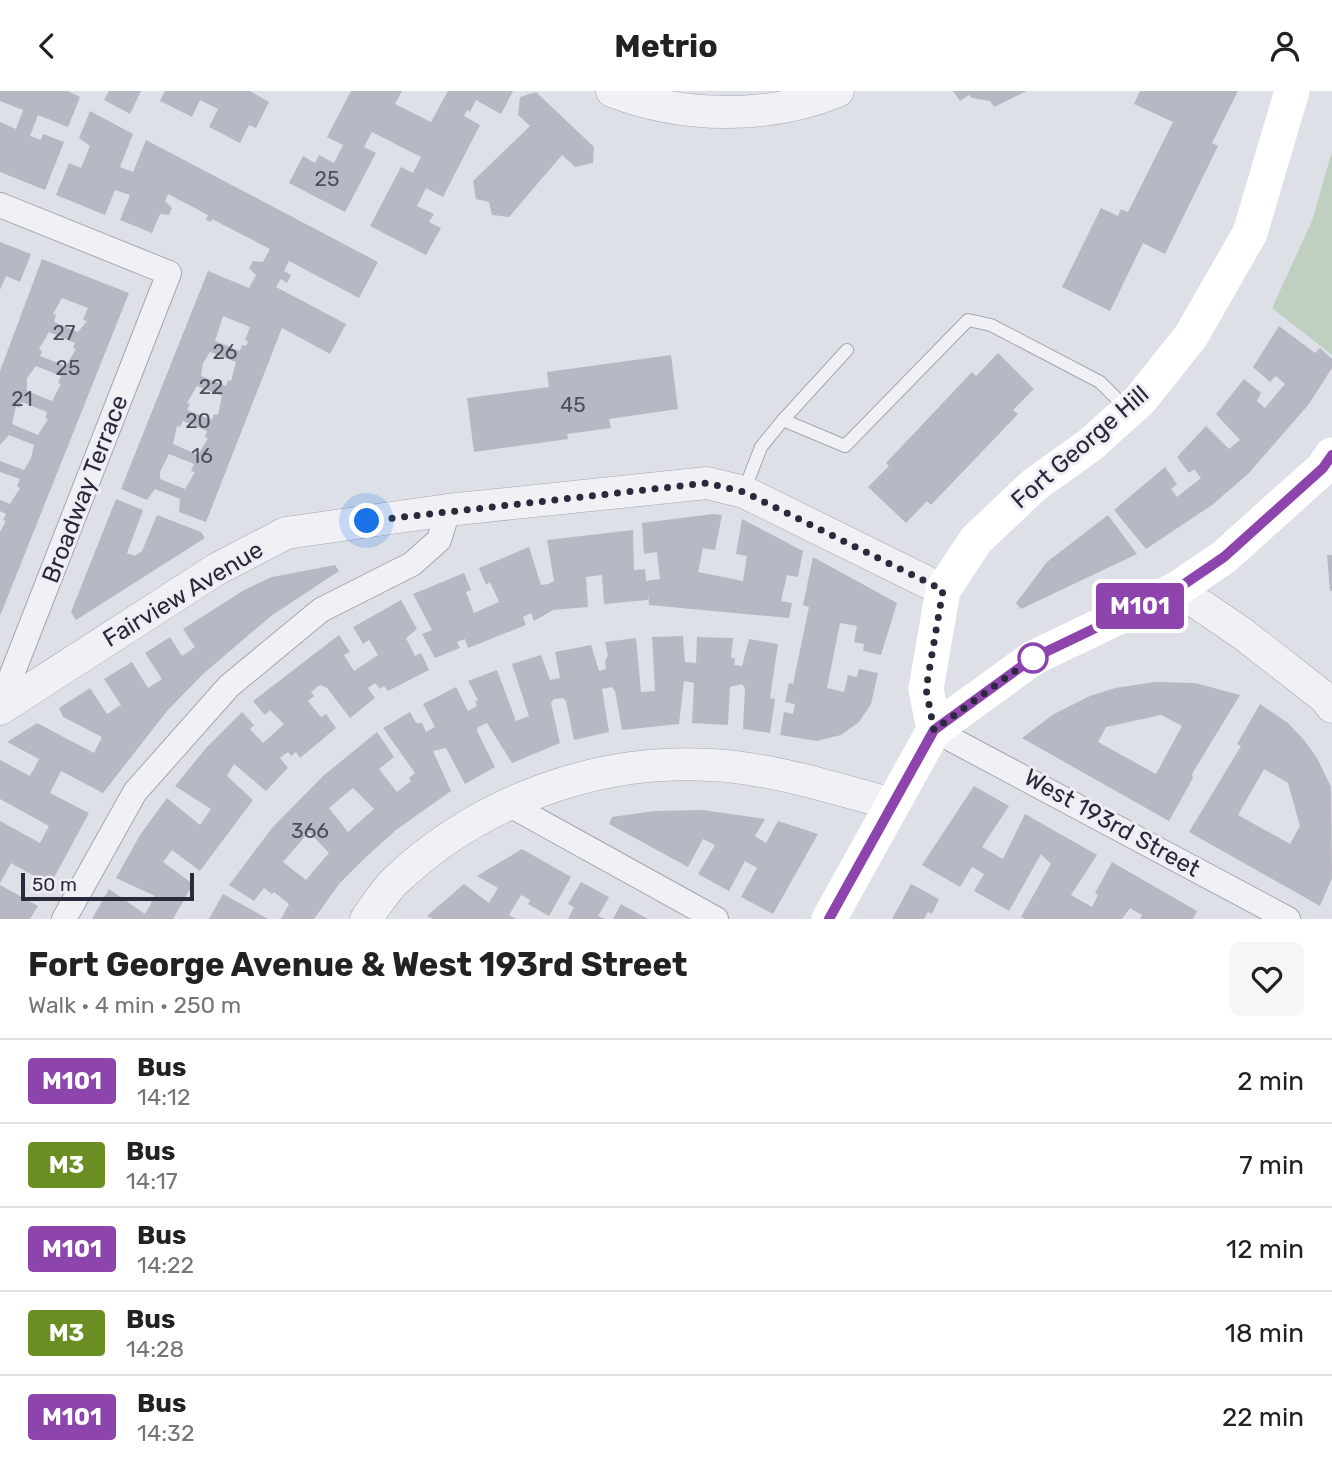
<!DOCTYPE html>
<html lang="en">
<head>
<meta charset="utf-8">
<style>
  :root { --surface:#fff; --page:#f6f6f6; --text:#222; --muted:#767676; --line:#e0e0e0 }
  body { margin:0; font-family:Rubik,sans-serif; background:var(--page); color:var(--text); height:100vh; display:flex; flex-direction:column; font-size:26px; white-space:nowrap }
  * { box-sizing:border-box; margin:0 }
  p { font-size:23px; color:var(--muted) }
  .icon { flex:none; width:38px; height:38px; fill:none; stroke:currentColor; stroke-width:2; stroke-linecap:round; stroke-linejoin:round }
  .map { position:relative; height:828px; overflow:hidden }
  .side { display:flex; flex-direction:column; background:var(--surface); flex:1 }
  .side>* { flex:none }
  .badge { padding:0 14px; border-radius:5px; font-size:24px; line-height:46px }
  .scale { position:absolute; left:21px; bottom:18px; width:173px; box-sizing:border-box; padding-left:7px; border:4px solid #292b3c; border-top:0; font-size:19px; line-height:24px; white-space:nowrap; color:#292b3c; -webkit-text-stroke:5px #eeeff4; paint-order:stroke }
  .you { position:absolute; width:35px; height:35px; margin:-18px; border:5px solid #fff; border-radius:50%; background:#1a73e8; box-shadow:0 0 0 10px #1a73e833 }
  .map>.badge { position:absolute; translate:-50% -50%; box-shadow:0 0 0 4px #fff }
  .round { display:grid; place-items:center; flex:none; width:74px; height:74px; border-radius:10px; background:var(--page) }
  .head { display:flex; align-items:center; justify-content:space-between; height:119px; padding:0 28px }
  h1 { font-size:33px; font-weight:700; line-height:52px }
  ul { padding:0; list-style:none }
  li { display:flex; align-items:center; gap:21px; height:84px; padding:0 28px; border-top:2px solid var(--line) }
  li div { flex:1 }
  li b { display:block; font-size:26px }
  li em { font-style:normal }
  li .badge { min-width:77px; font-weight:700; text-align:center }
  header { display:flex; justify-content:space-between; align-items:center; height:91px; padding:0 28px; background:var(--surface); font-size:32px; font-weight:700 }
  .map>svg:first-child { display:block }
  .green { fill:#c0d0c0 }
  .building { fill:#b6b8c3; fill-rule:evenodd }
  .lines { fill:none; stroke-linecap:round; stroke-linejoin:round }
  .service-casing { stroke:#a4a6b0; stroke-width:14 }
  .minor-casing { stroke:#a4a6b0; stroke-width:26 }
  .tertiary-casing { stroke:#a4a6b0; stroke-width:33 }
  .service { stroke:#f1f1f5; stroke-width:12 }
  .minor { stroke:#f1f1f5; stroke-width:24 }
  .tertiary { stroke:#f1f1f5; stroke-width:32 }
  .secondary { stroke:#fff; stroke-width:35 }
  .line-casing { stroke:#fff; stroke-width:16 }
  .line { stroke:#8e44ad; stroke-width:10 }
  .walk { stroke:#292b3c; stroke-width:7; stroke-dasharray:0 12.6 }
  .stop-dot { fill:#fff; stroke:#8e44ad; stroke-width:3.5 }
  .labels { text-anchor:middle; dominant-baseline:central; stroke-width:6; stroke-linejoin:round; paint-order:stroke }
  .number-label { font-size:21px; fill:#4c4e5e }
  .street-label { font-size:24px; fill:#292b3c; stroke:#eeeff4 }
</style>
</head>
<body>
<header><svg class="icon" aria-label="back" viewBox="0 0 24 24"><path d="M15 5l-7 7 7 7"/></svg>Metrio<svg class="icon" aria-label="person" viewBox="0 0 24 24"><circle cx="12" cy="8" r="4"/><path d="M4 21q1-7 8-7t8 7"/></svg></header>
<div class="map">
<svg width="1332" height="828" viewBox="0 0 1332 828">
  <rect width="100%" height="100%" fill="#dee0e7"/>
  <polygon class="green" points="1332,60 1332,264 1272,217 1312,130"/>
  <g class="building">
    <polygon points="0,0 68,0 80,6 68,36 38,24 30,45 41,49 43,43 64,51 45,99 0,81 0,31 16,38 23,19 0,10"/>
    <polygon points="109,0 141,0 130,23 104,9"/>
    <polygon points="165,0 250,0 269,11 256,37 249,34 240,52 209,36 218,18 200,9 192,26 160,10"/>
    <polygon points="351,0 402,0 395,13 431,31 448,0 513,0 501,23 476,9 470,21 467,19 464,25 480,34 443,106 426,97 417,115 434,123 429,131 441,137 426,164 370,135 401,76 413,82 421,66 372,41 364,56 376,62 345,121 289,92 303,65 315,72 319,64 334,72 343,54 327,46"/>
    <polygon points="953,0 1027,0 994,16 990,10 972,7 969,4 960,10"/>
    <polygon points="1140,0 1238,0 1212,52 1218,55 1165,163 1143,152 1110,220 1062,196 1101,117 1118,125 1121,118 1128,121 1173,31 1134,13"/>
    <polygon points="536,1 594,56 593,72 575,76 562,64 509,126 492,124 489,111 476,108 473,90 530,35 518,24 520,6"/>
    <path d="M90,20L133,43L120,76L133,81L146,49L378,171L359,207L289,170L284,180L291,184L287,192L281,188L276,196L346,233L330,263L282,237L206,431L179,421L180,408L155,398L147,409L121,398L208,180L249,197L256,184L249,177L253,170L263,171L270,158L212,128L211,131L206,129L208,124L168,103L165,110L172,117L169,124L160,123L152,142L120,129L130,104L115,99L105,124L56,104L69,72L81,77L90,55L79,47ZM223,225L250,236L245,249L248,250L246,255L242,254L240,260L215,250ZM210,261L236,271L231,290L228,289L226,295L201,285L203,272ZM197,295L222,305L218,324L214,323L212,329L187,319L190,313L187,312ZM183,330L207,340L205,346L208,347L198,364L173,353L177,335L180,336ZM169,363L194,373L191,380L195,381L185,398L160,388V381Z"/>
    <polygon points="0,151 31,163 20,191 6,185 0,199"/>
    <path d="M42,168L129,202L0,525V441L6,430L3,429L6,423L0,420V409L10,413L20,397L17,395L20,388L0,381V370L24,379L31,367L34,354L9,344L0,354V280ZM62,207L88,217L83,229L87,230L78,241L54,231L56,224L53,223ZM49,241L75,252L73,257L76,258L66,275L40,265L42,260L39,258ZM36,275L61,285L58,292L61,293L52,310L27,300V287ZM22,311L47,321L45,327L48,328L38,344L12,333L16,315L19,317Z"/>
    <polygon points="1279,235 1315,262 1320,257 1332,268 1332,277 1309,313 1248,383 1212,414 1146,458 1114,419 1165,376 1177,393 1171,398 1177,406 1201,387 1194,378 1189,382 1177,366 1206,335 1229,358 1240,349 1216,323 1244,288 1261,302 1257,310 1265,317 1285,293 1276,285 1270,291 1253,276"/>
    <polygon points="998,262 1034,298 1013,319 1018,323 931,414 927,410 906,432 868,396 889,375 886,372 972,281 976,285"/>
    <polygon points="671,264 678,318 609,328 611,337 567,343 568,348 474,361 467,307 549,296 547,281"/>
    <polygon points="116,408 143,419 127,462 135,465 142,460 157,424 201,441 205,447 76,529 71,521"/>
    <polygon points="713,423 722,424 715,459 703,457 698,481 743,490 747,465 736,463 742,428 803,460 798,486 787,484 781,510 792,512 789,527 649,514 648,502 648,509 604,513 602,484 586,486 588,516 553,519 534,530 531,522 523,526 526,534 468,557 465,548 457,551 460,557 435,567 422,543 432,539 413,503 464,482 471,499 466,501 474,522 499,511 490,491 486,494 479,477 529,456 541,494 548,493 554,490 547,449 633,439 634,479 645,478 646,490 660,488 657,461 644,463 642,432"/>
    <polygon points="1108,424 1137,463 1021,518 1016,512 1047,471"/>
    <polygon points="1327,464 1332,464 1332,500 1330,500"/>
    <polygon points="813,466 897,512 881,564 863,560 864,553 854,551 857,535 840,532 827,597 844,601 848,584 857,586 859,578 878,582 871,613 859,631 841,644 817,650 780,644 784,621 793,623 795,613 785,611 789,592 793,593 809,516 803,514"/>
    <polygon points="335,474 339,480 271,525 203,583 167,620 103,702 61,680 50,702 89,722 69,759 50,794 11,772 0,792 0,730 40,752 49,735 0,708 0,669 30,685 39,668 7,651 37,632 94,662 102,646 63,626 59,617 90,597 107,623 121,614 104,588 132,571 148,597 162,588 145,562 170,546 182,565 195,556 183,538 244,499 272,486"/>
    <polygon points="401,509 417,538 406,547 415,565 421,562 429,579 388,600 384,595 380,598 375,592 368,597 375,607 350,627 327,597 320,594 311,601 314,605 308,610 321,626 326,623 336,637 300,667 296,661 291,665 288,661 280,667 288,677 266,700 234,673 227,685 253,709 200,780 172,759 163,771 193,793 173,828 92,828 109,798 145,823 155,805 116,787 140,744 167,707 200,734 211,718 175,695 206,657 242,621 254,634 250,638 263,652 284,633 270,619 265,624 253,610 339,544 350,561 344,564 354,580 378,564 369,549 363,553 353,536"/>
    <path d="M683,545L685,571L696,572L697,546L733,547L731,567H735L734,574L742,575L749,548L778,553L770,607L775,608L770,642L743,638L745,597L742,593L730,596L728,634L692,632L694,592L684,590L679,633L622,639L615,600L612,596L602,598L609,641L574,649L566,610L563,607L554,608L551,612L560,652L512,672L487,632L478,636L477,640L495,676L465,693L446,657L433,660L451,700L396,739L365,767L339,793L314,828H281L289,813L274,801L272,803L264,797L254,810L229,794L272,737L323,685L377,641L394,666L379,678L397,701L411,690L409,687L415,682L383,637L410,621L416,632H422L426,641L435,636L423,613L456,596L468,620L477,615L475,611L478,609L468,590L497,579L516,630L529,625L512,573L541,564L550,589L560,587L555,561L591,554L599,580L606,578L605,570L608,565L605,551L636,547L641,601L655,600L652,546ZM353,697L374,718L348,741L329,717ZM309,741L329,762L306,789L283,771Z"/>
    <path d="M1155,591L1195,592L1240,604L1192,683L1193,687L1169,730L1022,647L1054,623L1090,605L1115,597ZM1161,624L1182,635L1156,683L1098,651L1106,636Z"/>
    <path d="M1260,613L1288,632L1304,649L1317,667L1331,696L1332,787L1320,815L1189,741L1241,655L1237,653ZM1264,678L1288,692L1300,735L1290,753L1238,724Z"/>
    <polygon points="974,695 1009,715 982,756 1003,768 1025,723 1097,764 1071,804 1092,816 1098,804 1095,802 1112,771 1197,820 1193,828 1140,828 1142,824 1130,817 1122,828 1025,828 1021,826 1051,773 1041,763 1009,820 974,800 984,783 972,776 960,796 922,774"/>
    <polygon points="703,719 765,728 755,745 766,752 778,730 818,743 773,823 741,806 757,777 745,770 729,800 698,783 715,754 703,748 688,776 609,733 612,726 654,720"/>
    <polygon points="522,758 571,786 549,825 528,813 530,809 521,804 509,824 516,828 433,828 427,825 464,793 489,812 498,797 477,785"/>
    <polygon points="581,791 609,806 598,825 605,828 568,828 574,816 568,813"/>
    <polygon points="911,793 939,808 932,823 928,821 924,828 892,828"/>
    <polygon points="0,794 38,815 30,828 0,828"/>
    <polygon points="223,803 268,828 209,828"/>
    <polygon points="621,813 648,828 613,828"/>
  </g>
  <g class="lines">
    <defs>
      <g id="service">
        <polyline points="847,259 783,329 845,355 968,229 991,234 1100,291 1126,317"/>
        <polyline points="744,400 761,356 783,329"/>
      </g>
      <g id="minor">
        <polyline points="0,114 169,182 0,614"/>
        <polyline points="934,639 1288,828"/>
        <polyline points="508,713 716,828"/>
        <polyline points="64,828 135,701 229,595 321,519 412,473 439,449 448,419"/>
      </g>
      <g id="tertiary">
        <path d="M612,0C682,27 768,29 838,0"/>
        <polyline points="1177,498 1243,543 1325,607 1332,616"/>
        <polyline points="0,618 217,478 286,442 448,419 707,392 744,401 943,499"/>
        <path d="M366,828C375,816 384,801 395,790C478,711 596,667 711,674C772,677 833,697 892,713"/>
      </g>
    </defs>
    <use href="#service" class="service-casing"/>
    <use href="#minor" class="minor-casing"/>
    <use href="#tertiary" class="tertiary-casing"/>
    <use href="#service" class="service"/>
    <use href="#minor" class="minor"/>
    <use href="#tertiary" class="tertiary"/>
    <g class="secondary">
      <polyline points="934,639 926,598 943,499 976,449 1034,394 1090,354 1140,309 1191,245 1250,142 1292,0"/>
      <polyline points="829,828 934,639 1033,567 1177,498 1224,466 1323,377 1332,364"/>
    </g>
  </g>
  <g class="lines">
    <defs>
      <polyline id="line" points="829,828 934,639 1033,567 1177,498 1224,466 1323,377 1332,364"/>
    </defs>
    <use href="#line" class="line-casing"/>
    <use href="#line" class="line"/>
    <polyline class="walk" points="367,430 707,392 744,401 943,499 926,598 934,639 1033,567"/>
  </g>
  <circle class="stop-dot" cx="1033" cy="567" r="14"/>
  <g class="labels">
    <g class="number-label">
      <text x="327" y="87">25</text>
      <text x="64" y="241">27</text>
      <text x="225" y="260">26</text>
      <text x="68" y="276">25</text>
      <text x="211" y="295">22</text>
      <text x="22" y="307">21</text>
      <text x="573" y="313">45</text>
      <text x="198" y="329">20</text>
      <text x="202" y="364">16</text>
      <text x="310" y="739">366</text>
    </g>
    <g class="street-label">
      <text transform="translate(1080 356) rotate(-41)">Fort George Hill</text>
      <text transform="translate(85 398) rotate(-69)">Broadway Terrace</text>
      <text transform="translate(183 503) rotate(-31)">Fairview Avenue</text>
      <text transform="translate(1112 732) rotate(29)">West 193rd Street</text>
    </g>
  </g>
</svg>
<div class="scale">50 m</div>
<div class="you" style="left:367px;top:430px"></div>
<b class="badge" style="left:1140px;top:515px;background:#8e44ad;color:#fff">M101</b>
</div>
<section class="side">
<div class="head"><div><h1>Fort George Avenue &amp; West 193rd Street</h1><p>Walk · 4 min · 250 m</p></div><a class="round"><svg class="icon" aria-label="heart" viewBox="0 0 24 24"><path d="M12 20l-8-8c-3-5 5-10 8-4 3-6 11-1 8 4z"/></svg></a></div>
<ul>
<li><span class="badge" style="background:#8e44ad;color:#fff">M101</span><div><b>Bus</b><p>14:12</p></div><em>2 min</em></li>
<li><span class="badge" style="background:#6b8e23;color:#fff">M3</span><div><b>Bus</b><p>14:17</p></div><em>7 min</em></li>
<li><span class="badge" style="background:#8e44ad;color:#fff">M101</span><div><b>Bus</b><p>14:22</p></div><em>12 min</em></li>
<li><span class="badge" style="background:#6b8e23;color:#fff">M3</span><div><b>Bus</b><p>14:28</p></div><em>18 min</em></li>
<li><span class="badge" style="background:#8e44ad;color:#fff">M101</span><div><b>Bus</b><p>14:32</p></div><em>22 min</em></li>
</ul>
</section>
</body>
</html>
